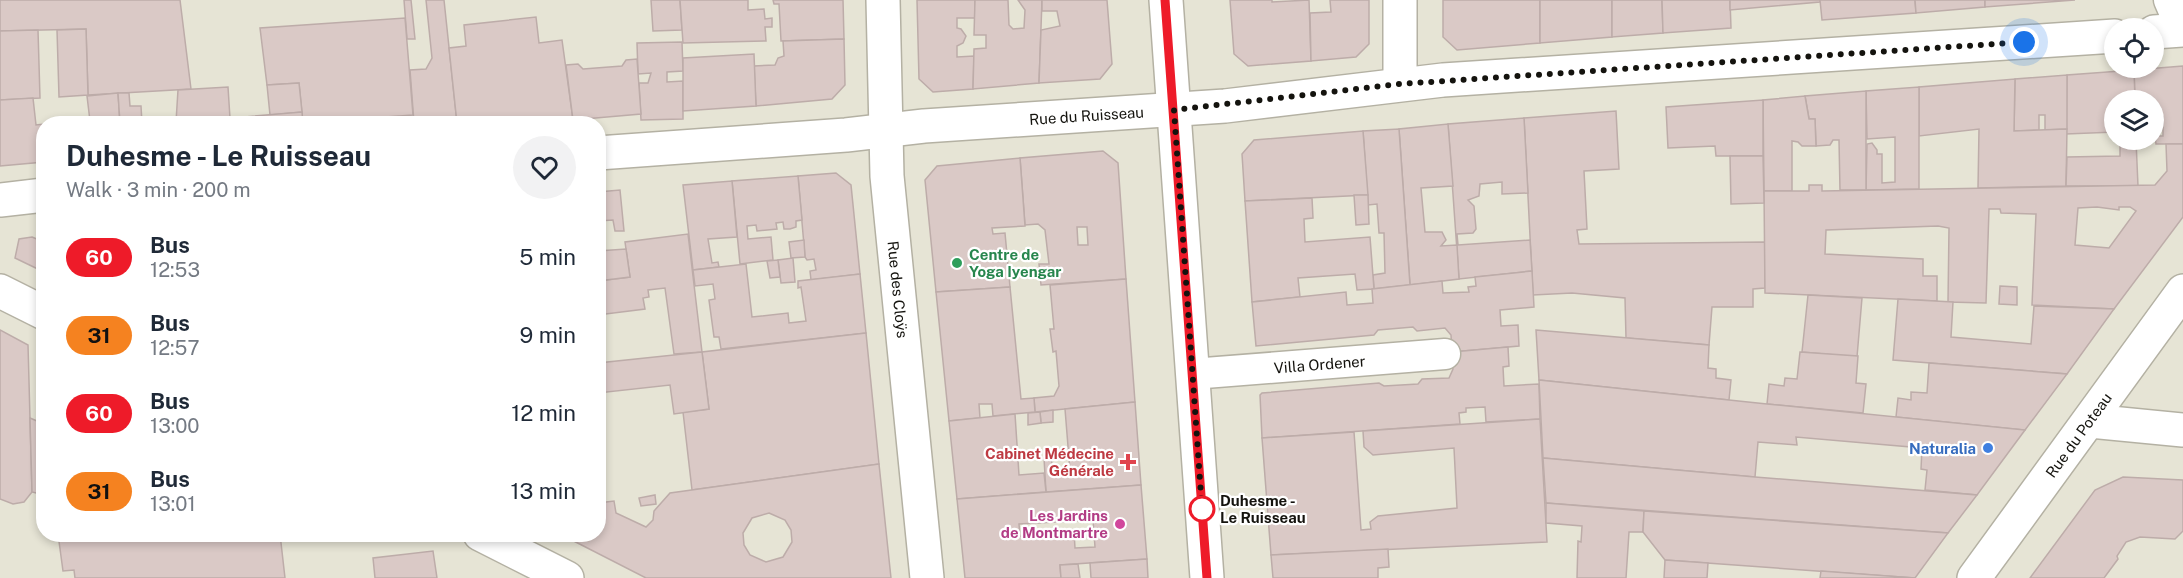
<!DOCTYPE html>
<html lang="en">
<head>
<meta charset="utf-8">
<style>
  :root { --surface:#fff; --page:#f2f2f3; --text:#1f2937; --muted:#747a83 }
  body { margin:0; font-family:"Public Sans",sans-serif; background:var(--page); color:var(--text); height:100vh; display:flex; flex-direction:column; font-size:22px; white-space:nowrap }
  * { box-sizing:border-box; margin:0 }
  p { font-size:20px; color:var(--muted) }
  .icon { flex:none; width:33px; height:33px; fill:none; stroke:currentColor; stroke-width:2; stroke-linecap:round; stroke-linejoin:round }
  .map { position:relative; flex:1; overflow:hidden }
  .panel { position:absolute; left:36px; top:116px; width:570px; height:426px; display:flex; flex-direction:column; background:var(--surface); border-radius:24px; box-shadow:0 3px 9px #0003 }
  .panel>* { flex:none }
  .badge { padding:0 12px; border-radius:20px; font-size:21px; line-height:39px }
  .tools { position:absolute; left:2104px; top:18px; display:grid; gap:12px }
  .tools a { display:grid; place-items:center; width:60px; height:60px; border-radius:50%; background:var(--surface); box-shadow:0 3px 9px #0003; font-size:30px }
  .you { position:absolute; width:30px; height:30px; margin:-15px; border:4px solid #fff; border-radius:50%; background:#1a73e8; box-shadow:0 0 0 9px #1a73e833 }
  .map>.badge { position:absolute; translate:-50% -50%; box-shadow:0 0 0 3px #fff }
  .round { display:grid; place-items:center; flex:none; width:63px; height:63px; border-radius:32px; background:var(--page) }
  .head { display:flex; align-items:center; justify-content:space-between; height:102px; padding:0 30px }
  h1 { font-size:28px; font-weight:700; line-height:45px }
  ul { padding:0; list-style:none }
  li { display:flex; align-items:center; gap:18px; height:78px; padding:0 30px }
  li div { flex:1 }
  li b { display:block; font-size:22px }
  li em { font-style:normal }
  li .badge { min-width:66px; font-weight:700; text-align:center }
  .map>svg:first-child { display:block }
  .building { fill:#dac9c6; stroke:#bdaca9; stroke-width:1.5; fill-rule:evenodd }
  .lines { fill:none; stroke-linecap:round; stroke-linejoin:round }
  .pedestrian-casing { stroke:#b4b1a3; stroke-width:33 }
  .minor-casing { stroke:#b4b1a3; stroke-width:36 }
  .secondary-casing { stroke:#b4b1a3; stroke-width:36 }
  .pedestrian { stroke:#fff; stroke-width:30 }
  .minor { stroke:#fff; stroke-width:33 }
  .secondary { stroke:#fff; stroke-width:33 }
  .line-casing { stroke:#fff; stroke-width:14 }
  .line { stroke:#ee1b29; stroke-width:9 }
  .walk { stroke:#14130e; stroke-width:6; stroke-dasharray:0 10.8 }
  .leisure-dot { fill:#2e9e5b; stroke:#fff; stroke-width:2 }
  .shop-dot { fill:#3f7fe0; stroke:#fff; stroke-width:2 }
  .health-dot { fill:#e0444e; stroke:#fff; stroke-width:2 }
  .stop-dot { fill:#fff; stroke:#ee1b29; stroke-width:3 }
  .hotel-dot { fill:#d1479c; stroke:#fff; stroke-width:2 }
  .labels { text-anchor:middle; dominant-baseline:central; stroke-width:4.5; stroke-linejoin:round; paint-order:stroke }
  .street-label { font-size:15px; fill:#14130e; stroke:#fff }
  .leisure-label { font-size:15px; font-weight:bold; fill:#27864d; stroke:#fff; text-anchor:start }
  .shop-label { font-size:15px; font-weight:bold; fill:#366cbe; stroke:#fff; text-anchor:end }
  .health-label { font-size:15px; font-weight:bold; fill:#be3a42; stroke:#fff; text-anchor:end }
  .stop-label { font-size:15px; font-weight:bold; fill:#14130e; stroke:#fff; text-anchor:start }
  .hotel-label { font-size:15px; font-weight:bold; fill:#b23c85; stroke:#fff; text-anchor:end }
</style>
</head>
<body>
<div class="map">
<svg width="2183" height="578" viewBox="0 0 2183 578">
  <rect width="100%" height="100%" fill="#e6e4d5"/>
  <g class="building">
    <polygon points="0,0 180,0 191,89 88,95 86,29 0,31"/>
    <polygon points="404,0 411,0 415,39 407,39"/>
    <polygon points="426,0 444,0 457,123 414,123 410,70 426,69 432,58"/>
    <polygon points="651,0 680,0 682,30 653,31"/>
    <polygon points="680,0 748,0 748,10 764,9 765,19 772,18 772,27 765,27 766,41 683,43"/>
    <polygon points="773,0 843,0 844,39 781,41 779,4 774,4"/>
    <polygon points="917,0 975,0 975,18 957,18 957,28 961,29 966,36 963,43 957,46 957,57 974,56 973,89 933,92 919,79"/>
    <polygon points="975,0 1008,0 1009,25 1013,29 1024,28 1025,10 1018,0 1042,0 1039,83 973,89 974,49 986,48 986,35 974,35"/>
    <polygon points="1042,0 1107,0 1112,64 1100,79 1039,83 1041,30 1060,26 1057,11 1042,11"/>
    <polygon points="1230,0 1272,0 1272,2 1309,0 1311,61 1248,66 1234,54"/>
    <polygon points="1330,0 1369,0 1369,44 1356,57 1311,61 1310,13 1331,12"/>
    <polygon points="1443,0 1540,0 1540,43 1457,50 1443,37"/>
    <polygon points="1540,0 1612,0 1612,37 1540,43"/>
    <polygon points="1612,0 1662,0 1663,33 1612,37"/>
    <polygon points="1662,0 1730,0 1731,28 1663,33"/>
    <polygon points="1730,0 1820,0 1820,2 1730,10"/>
    <polygon points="1820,0 1915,0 1916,13 1822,20"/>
    <polygon points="1915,0 1985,0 1985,7 1916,13"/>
    <polygon points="1985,0 2075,0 1985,7"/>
    <polygon points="536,17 539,43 562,40 573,120 457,123 449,48 466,46 464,25"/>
    <polygon points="405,18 413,115 303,123 299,83 267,85 260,28"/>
    <polygon points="86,29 88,95 59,97 57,30"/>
    <polygon points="38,30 40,98 0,100 0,31"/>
    <polygon points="844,39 845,85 832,99 756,106 754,66 775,65 778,58 784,56 783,41"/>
    <polygon points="682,42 683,71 667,72 667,82 683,81 683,119 641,120 639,83 648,83 651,73 638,74 637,43"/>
    <polygon points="754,54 756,106 683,111 683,58"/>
    <polygon points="637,59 641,114 573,120 566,65 578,64 583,69 622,66 626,60"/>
    <polygon points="2183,66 2183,144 2156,144 2155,136 2163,136 2163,117 2154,117 2154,100 2135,100 2134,70"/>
    <polygon points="2134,70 2135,100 2115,100 2115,132 2066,134 2067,75"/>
    <polygon points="2067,75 2067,129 2045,130 2045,115 2039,115 2039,130 2014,131 2015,79"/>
    <polygon points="2015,79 2014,131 2067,129 2066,186 1978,188 1979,129 1919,136 1919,87"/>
    <polygon points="299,83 302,112 270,115 267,85"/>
    <polygon points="228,87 230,118 197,123 165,123 176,122 178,90"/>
    <polygon points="1919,87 1919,189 1866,190 1867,144 1872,143 1877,150 1877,154 1882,154 1882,183 1895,182 1895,137 1867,139 1866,91"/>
    <polygon points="1866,91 1866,190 1840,190 1839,140 1833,140 1830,145 1816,146 1815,119 1809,119 1805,96"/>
    <polygon points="118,93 120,123 59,123 90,121 87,96"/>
    <polygon points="118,93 129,93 130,106 141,106 142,123 120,123"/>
    <polygon points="1805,96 1809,119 1815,119 1816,146 1802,146 1798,142 1792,141 1792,191 1764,191 1763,100"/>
    <polygon points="33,98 36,125 44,124 44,162 0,166 0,100"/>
    <polygon points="1763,100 1763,156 1716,156 1715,146 1668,148 1666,107"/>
    <polygon points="1616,111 1619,169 1584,171 1587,229 1577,230 1579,244 1765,242 1765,288 1753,289 1753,307 1712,307 1709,345 1626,338 1625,298 1572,293 1533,295 1524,118"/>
    <polygon points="302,112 303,123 197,123 197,121"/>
    <polygon points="1524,118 1528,193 1502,194 1502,182 1480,184 1479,196 1468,200 1474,206 1476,229 1473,233 1457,234 1458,245 1530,240 1532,271 1459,279 1448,124"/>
    <polygon points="1448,124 1453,186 1421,188 1425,232 1442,232 1446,240 1441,246 1457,245 1459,279 1410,285 1399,129"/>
    <polygon points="1399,129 1410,285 1374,289 1373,275 1385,273 1384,233 1379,233 1377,204 1368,205 1363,131"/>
    <polygon points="1363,131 1368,195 1245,201 1242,154 1254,140"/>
    <polygon points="2120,140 2136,140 2138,186 2066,186 2067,157 2120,156"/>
    <path d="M2166,144H2183V217L2114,309L2032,305L2036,214L2001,213L2000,209H1989L1986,303L1948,302L1949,228L1938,226L1826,230L1825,254L1923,259V276H1937V301L1765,293L1764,191H1809V185H1822V191L2155,185L2167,171ZM2097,207L2119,210V207H2130L2136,211L2109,248L2075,245L2078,208Z"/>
    <path d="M1103,151L1118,163L1126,279L1041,285L1039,264H1049L1045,230L1038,224L1025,225L1020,158ZM1077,227H1087L1088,245H1078Z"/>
    <polygon points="1730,156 1763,156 1764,203 1731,204"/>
    <polygon points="1020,158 1025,226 992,228 993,234 1005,233 1010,287 936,292 925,180 937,166"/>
    <polygon points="836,173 851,185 860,274 811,280 810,271 816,270 814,259 807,260 805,257 798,176"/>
    <polygon points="798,176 802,220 796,221 796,227 790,229 784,229 783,222 776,223 777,229 757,231 756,225 747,226 748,239 771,237 773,260 740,264 732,181"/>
    <polygon points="732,181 737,237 708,239 712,263 718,262 719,267 693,270 683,185"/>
    <polygon points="620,190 624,231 615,231 613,220 598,221 598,192"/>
    <polygon points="1354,195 1368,195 1369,224 1356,225"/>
    <polygon points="1312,198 1313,218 1304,219 1305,242 1370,237 1374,289 1357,290 1355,274 1298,278 1300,297 1252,302 1245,201"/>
    <polygon points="688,234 702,352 674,354 665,288 648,290 649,297 643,298 645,309 598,315 598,281 630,277 625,242"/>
    <polygon points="32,237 44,242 44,272 15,258 19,239"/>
    <polygon points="804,240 805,257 791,258 789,242"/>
    <polygon points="626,249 630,277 598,281 598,251"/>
    <polygon points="793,258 795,282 781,283 778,260"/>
    <polygon points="778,260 780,277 770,278 767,261"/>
    <polygon points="746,264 752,317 788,313 789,323 806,321 801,287 798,288 798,281 860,274 866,333 721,349 719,337 714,337 709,300 715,299 713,284 695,286 693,270"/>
    <polygon points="1532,271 1534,307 1500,310 1501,326 1518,325 1519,346 1452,352 1451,335 1445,328 1417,331 1413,327 1378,330 1374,335 1256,346 1252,302 1346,292 1347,305 1373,303 1372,289 1442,281 1443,293 1469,292 1468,287 1476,286 1475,277"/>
    <polygon points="1126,279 1135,402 1035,412 1034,398 1054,396 1059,386 1056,351 1053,352 1050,329 1054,329 1050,285"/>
    <polygon points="2000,286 2017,287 2017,305 1999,304"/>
    <polygon points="1010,287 1021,399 1034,398 1035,412 993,416 992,404 979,404 980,418 949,421 936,292"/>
    <polygon points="1808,295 1862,298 1857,357 1802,352"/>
    <polygon points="1898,299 1953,302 1951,337 2031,344 2034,306 2114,309 2067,374 1893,360"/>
    <polygon points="0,330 28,345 32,492 24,502 13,504 0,499"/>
    <polygon points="1536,330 1709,345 1708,368 1716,369 1716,378 1731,380 1729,400 1539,380"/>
    <polygon points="866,333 879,464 692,490 683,412 709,409 702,352"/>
    <polygon points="1508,347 1509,366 1503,367 1504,386 1539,384 1540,419 1486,422 1485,407 1466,408 1466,412 1459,413 1460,424 1262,438 1260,395 1262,393 1379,383 1384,386 1418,384 1422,379 1449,378 1453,369 1452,352"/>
    <polygon points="702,352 709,409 674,414 670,385 598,393 598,363"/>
    <polygon points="1800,352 1858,356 1856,383 1866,384 1863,413 1767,404 1769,384 1784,386 1785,378 1797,379"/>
    <polygon points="1929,363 2067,374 2025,430 1896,417 1898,398 1911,400 1911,392 1927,393"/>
    <polygon points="1539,380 1767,404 2025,430 1977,495 1925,490 1927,470 1921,469 1922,448 1796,437 1797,445 1758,442 1755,477 1543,458"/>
    <polygon points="1135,402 1141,485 1046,492 1044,458 1051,457 1053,472 1070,471 1065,409"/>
    <polygon points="1053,410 1053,422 1041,423 1040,412"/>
    <polygon points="1040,412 1041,423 1028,425 1028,413"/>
    <polygon points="1015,414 1019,475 1044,473 1046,492 957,499 949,421"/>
    <polygon points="30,418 44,424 44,495 32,492"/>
    <polygon points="1540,419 1547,542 1271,555 1262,438 1354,432 1361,530 1371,529 1370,522 1378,516 1457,508 1454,448 1373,455 1364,447 1363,431"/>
    <polygon points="1543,458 1755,477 1977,495 1948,533 1546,503"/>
    <path d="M879,464L891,578H646L560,534H598V503L614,501L616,513L646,527L653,520L654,511L670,493ZM769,513L785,520L791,530L792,542L783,557L766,562L750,555L744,545L743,533L752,518Z"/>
    <polygon points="2123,477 2183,480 2183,531 2175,539 2140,537 2126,542 2117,556 2118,559 2104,578 2030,578 2095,490"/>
    <path d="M1141,485L1147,559L1060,565L1061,578H965L957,499ZM1093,520L1095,547L1075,548L1074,532L1020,536L1019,524Z"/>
    <polygon points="655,495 656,504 641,506 639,498"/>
    <polygon points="1546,503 1644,511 1643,532 1629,532 1626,578 1577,578 1578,541 1581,542 1582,526 1546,523"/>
    <polygon points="1644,511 1948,533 1915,578 1665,560 1643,532"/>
    <polygon points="58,534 280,534 285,578 75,578 74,570 63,571"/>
    <polygon points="1388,549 1389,567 1378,568 1378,578 1273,578 1271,555"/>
    <polygon points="433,551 437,578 375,578 373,558"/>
    <polygon points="1147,559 1148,578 1091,578 1090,563"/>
    <polygon points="1665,560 1708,563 1707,578 1664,578"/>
    <polygon points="1078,564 1080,578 1061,578 1060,565"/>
    <polygon points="1821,571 1915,578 1820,578"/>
  </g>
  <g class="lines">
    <defs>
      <g id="pedestrian">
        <polyline points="2169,0 2182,30"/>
        <path id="s1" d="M1192,374L1445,354"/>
      </g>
      <g id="minor">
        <path id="s2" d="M883,0L887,176L927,578"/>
        <polyline points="2154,32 2183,30"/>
        <polyline points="1400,84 1400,0"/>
        <path id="s3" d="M598,153L846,135L924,126L1225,106L1443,80L2115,36"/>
        <polyline points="0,200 44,195"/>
        <polyline points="0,291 44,313"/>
        <polyline points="2090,421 2183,430"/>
        <polyline points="480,534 567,578"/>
        <path id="s4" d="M1974,578L2183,291"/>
      </g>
      <polyline id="secondary" points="1166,0 1207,578"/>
    </defs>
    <use href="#pedestrian" class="pedestrian-casing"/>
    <use href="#minor" class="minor-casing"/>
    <use href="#secondary" class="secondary-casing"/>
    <use href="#pedestrian" class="pedestrian"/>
    <use href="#minor" class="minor"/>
    <use href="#secondary" class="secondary"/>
  </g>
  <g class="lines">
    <defs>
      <polyline id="line" points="1165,0 1207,578"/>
    </defs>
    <use href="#line" class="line-casing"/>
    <use href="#line" class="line"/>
    <polyline class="walk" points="1202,509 1174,110 1400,84 2024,42"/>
  </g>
  <circle class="leisure-dot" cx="957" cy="263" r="6"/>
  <circle class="shop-dot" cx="1988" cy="448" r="6"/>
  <path class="health-dot" d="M1125 453h6v6h6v6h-6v6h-6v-6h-6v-6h6z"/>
  <circle class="stop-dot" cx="1202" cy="509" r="12"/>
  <circle class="hotel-dot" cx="1120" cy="524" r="6"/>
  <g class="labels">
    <g class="street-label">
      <text stroke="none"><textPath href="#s3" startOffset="490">Rue du Ruisseau</textPath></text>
      <text stroke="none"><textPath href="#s2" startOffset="290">Rue des Cloÿs</textPath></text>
      <text stroke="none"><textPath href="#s1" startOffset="128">Villa Ordener</textPath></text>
      <text stroke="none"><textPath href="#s4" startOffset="177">Rue du Poteau</textPath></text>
    </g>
    <g class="leisure-label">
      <text x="969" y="254">Centre de<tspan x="969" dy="17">Yoga Iyengar</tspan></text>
    </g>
    <g class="shop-label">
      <text x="1976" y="448">Naturalia</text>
    </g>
    <g class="health-label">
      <text x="1114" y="453">Cabinet Médecine<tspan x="1114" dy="17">Générale</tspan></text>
    </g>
    <g class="stop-label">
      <text x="1220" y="500">Duhesme -<tspan x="1220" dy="17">Le Ruisseau</tspan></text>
    </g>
    <g class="hotel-label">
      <text x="1108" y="515">Les Jardins<tspan x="1108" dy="17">de Montmartre</tspan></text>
    </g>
  </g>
</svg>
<div class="tools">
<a><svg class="icon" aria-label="locate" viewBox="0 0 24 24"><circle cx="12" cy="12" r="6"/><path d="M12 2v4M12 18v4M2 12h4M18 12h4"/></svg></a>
<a><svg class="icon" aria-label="layers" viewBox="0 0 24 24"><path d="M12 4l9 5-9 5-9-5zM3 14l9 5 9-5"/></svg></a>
</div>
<div class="you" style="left:2024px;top:42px"></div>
<section class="panel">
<div class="head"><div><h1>Duhesme - Le Ruisseau</h1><p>Walk · 3 min · 200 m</p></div><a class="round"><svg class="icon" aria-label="heart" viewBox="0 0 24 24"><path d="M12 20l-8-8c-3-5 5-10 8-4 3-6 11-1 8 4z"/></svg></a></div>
<ul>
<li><span class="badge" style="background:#ee1b29;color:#fff">60</span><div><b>Bus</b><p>12:53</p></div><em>5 min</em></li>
<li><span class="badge" style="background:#f58220;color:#111">31</span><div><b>Bus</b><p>12:57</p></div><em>9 min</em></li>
<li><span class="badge" style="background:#ee1b29;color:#fff">60</span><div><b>Bus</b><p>13:00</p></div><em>12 min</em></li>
<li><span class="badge" style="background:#f58220;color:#111">31</span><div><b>Bus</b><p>13:01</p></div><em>13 min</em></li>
</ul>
</section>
</div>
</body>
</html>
